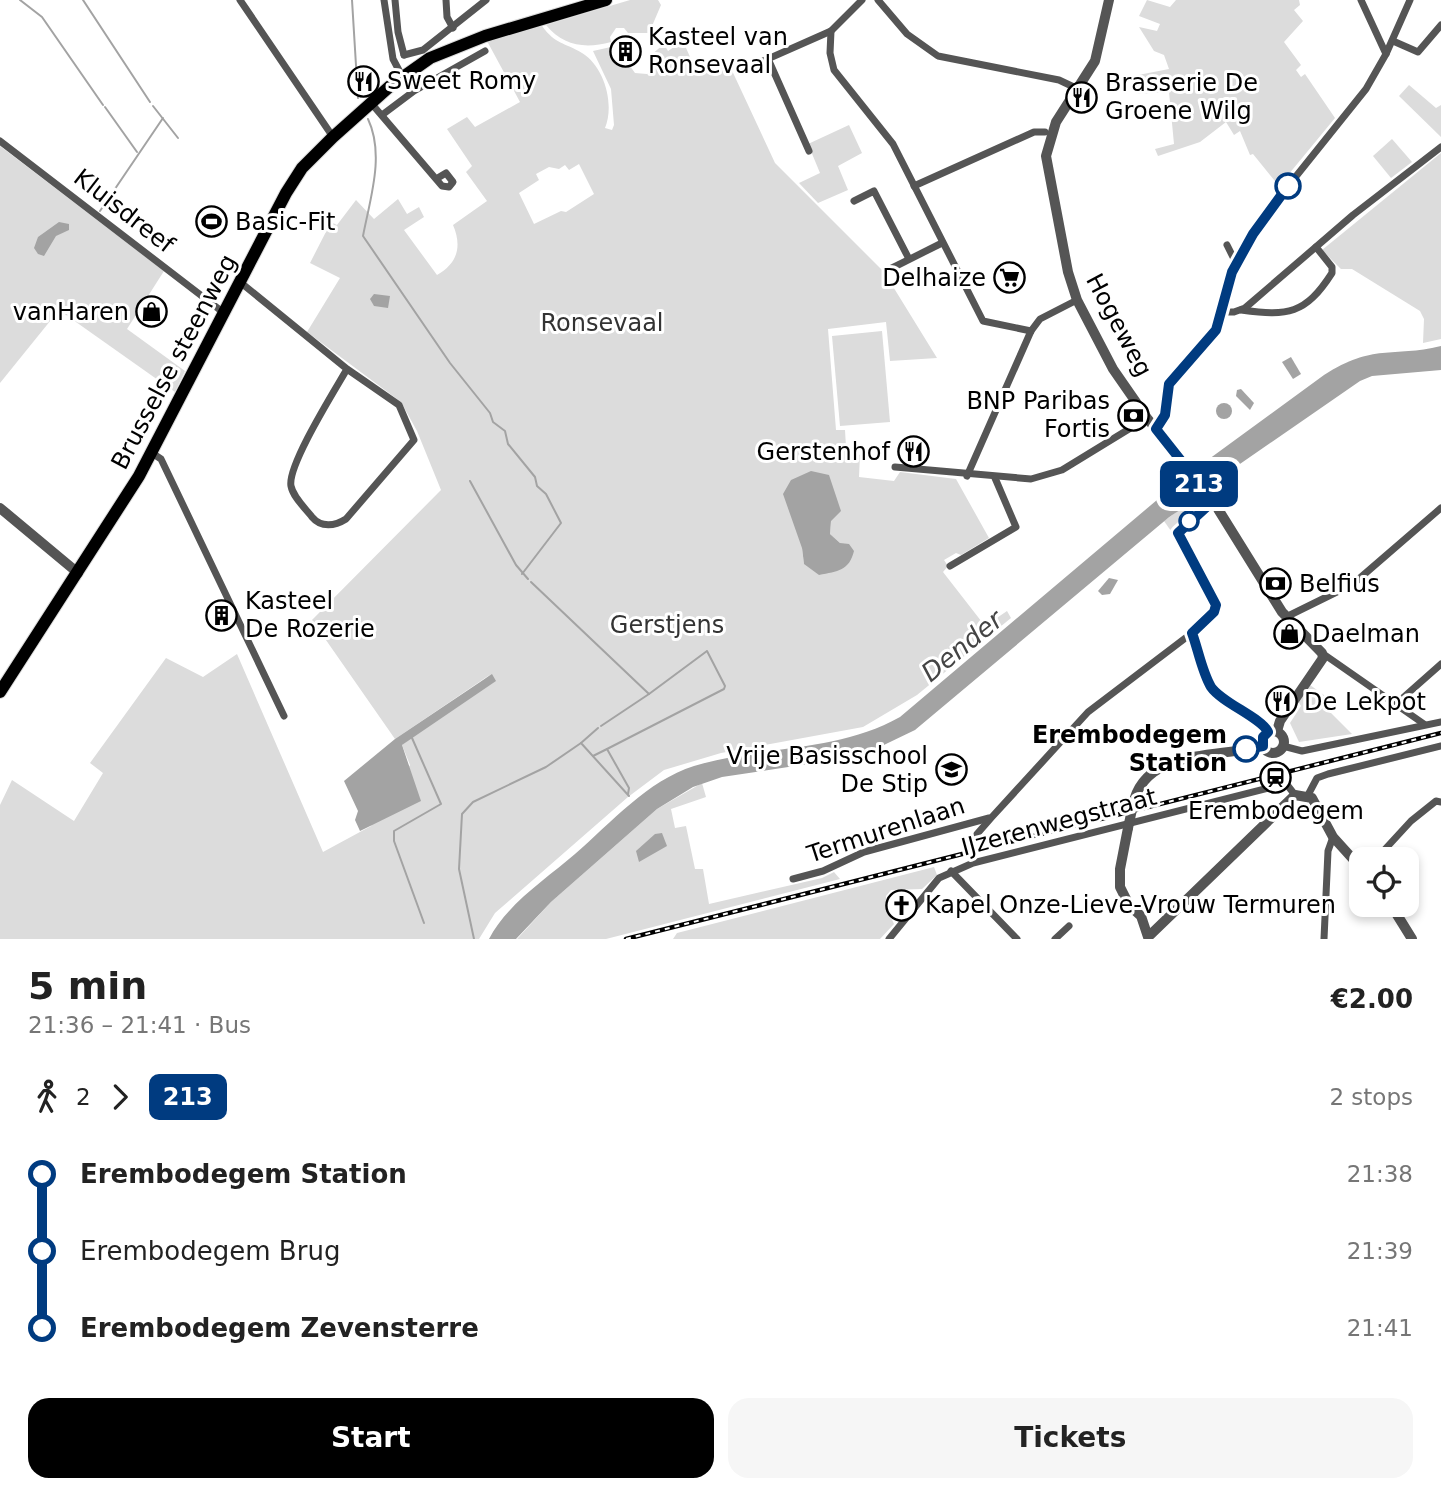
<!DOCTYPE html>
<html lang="en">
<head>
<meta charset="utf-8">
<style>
  :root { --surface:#fff; --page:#f6f6f6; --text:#222; --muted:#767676; --accent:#000 }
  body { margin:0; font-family:"DejaVu Sans",sans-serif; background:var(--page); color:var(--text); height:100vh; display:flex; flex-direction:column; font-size:26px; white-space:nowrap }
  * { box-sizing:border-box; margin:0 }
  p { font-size:23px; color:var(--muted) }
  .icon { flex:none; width:38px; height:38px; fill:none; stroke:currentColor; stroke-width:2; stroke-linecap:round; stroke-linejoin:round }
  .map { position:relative; height:939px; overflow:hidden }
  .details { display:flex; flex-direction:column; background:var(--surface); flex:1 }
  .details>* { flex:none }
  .badge { padding:0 14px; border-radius:10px; font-size:24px; line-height:46px }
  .fabs { position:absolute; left:1349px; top:847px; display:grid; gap:14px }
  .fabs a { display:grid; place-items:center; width:70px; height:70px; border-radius:14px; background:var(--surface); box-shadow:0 4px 10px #0003; font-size:35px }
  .map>.badge { position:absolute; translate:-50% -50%; box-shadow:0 0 0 4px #fff }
  .legs { display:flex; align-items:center; gap:10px; height:77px; padding:0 28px; font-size:23px }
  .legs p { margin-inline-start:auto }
  .headline { display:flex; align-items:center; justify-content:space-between; height:119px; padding:0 28px }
  h1 { font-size:38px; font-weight:700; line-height:52px }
  .cta { display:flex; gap:14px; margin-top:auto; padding:14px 28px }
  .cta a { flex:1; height:80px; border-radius:21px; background:var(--accent); color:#fff; font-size:28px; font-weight:700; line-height:80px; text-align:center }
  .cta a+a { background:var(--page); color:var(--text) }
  ul { padding:0 28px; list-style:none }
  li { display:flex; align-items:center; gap:24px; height:77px; font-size:26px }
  li i { display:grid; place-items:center; width:10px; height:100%; margin:0 9px; background:currentColor }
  li i::after { content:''; width:18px; height:18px; margin:-9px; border:5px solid; border-radius:50%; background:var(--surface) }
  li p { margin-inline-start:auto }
  li:first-child i { background:linear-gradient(#0000 50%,currentColor 0) }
  li:last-child i { background:linear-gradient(currentColor 50%,#0000 0) }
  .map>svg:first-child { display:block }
  .green { fill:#dcdcdc; fill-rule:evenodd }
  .water { fill:#a3a3a3 }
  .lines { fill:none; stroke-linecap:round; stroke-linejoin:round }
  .stream { stroke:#a3a3a3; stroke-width:2 }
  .primary-casing { stroke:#dbdbdb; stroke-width:14 }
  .minor { stroke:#555; stroke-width:7 }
  .tertiary { stroke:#555; stroke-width:10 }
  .primary { stroke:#000; stroke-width:12 }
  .rail-casing { stroke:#000; stroke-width:4.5 }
  .rail { stroke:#fff; stroke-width:2; stroke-dasharray:5; stroke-linecap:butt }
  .tertiary-bridge { stroke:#555; stroke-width:10 }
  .line-1-casing { stroke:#fff; stroke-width:16 }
  .line-1 { stroke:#003b80; stroke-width:10 }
  .stop-1-dot { fill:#fff; stroke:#003b80; stroke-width:3.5 }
  .labels { text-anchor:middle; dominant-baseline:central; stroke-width:6; stroke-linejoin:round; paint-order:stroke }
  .poi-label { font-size:24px; fill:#000; stroke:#fff; text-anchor:start }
  .street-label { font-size:24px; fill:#000; stroke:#fff }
  .park-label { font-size:24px; fill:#333; stroke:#fff }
  .stop-label { font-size:24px; font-weight:bold; fill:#000; stroke:#fff; text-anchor:end }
  .water-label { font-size:26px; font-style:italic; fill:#444; stroke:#fff }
</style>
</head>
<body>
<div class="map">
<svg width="1441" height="939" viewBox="0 0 1441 939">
  <rect width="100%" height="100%" fill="#fff"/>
  <g class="green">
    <path d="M630,0H658L661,5L649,33H628L624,28H616L610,37L611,42C585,49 563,46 546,25Z"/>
    <polygon points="1147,0 1170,7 1176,0 1299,0 1300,5 1294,10 1303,21 1284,42 1301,65 1296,70 1301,77 1305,74 1335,118 1279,186 1253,154 1250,155 1240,131 1234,135 1226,122 1200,142 1158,156 1155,149 1174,144 1169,92 1136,94 1133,76 1169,69 1164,55 1154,51 1139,27 1157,31 1160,24 1139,16"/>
    <path d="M542,26C556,45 564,42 582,53C604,66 615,104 605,128L612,130L614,125L611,89L593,51L611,47L619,65L627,62L635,73L647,74L653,71L656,64L651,55L664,44L668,51L683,41L697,73L728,62L775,163L884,272L937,358L890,361L886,322L828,329L836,430H845L846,447L860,455L859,477L894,481L900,472L956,479L989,538L961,555L956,553L944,560L948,566L943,572L985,626L1007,611L1011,618L917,695L863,727L721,753L664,770L628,797L495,913L479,939H0V805L12,780L74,821L103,773L90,763L166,658L203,677L237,654L323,852L371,826L410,765L402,745L491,674L395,739L312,620L441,490L417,431L401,402L307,332L340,278L310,263L331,222L337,225L356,200L374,219L398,199L407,214L419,207L424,217L404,230L437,275C458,263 462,246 453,225L487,201L466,172L472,166L447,129L467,117L475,127L520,102L487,41ZM579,164L594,194L566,212L561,211L534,224L519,193L539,180L536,174L549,167L559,169L565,165L569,170ZM831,521L830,534L840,543L804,564L802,549Z"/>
    <polygon points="1409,85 1436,108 1441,105 1441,137 1399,96"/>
    <polygon points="849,125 862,153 838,166 848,190 818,203 799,183 820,173 808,144"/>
    <polygon points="1392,139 1412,162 1391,178 1373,156"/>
    <polygon points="0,146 164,271 127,329 185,371 175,392 59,310 0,383"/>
    <polygon points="1441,153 1441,339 1423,343 1424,319 1420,311 1352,269 1341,269 1322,250"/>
    <polygon points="882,331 890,422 840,426 832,336"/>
    <polygon points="1196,502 1200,508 1171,531 1164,521 1183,507"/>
    <polygon points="1310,685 1328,698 1322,704 1352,734 1299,742 1290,723 1301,706 1298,701"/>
    <polygon points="702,783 706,797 671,809 675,828 686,826 695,869 703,869 709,904 822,878 834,872 840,879 606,939 517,939 551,902 657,809"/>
    <polygon points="934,867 937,875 922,889 891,890 886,896 886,907 894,924 880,939 673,939 677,933"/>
  </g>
  <g class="water">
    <polygon points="59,222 69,224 69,230 56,236 44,256 38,254 34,248 38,237"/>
    <polygon points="374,294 390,296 388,308 374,306 370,299"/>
    <path d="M1441,346V370L1372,376L1360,381L1224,475L1217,483L1218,487C1202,500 1184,506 1168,518L915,730L861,756L722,777L693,787L657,809L551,902L516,939H489C507,904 546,879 575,854C612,822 647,781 694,766C762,745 836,753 900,717L1183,478L1324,375C1374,343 1391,358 1441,346Z"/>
    <polygon points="1291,357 1301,374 1293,379 1282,362"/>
    <polygon points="1241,389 1254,403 1250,410 1236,396 1237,390"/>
    <circle cx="1224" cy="411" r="8"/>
    <path d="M811,471L829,475L841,511L831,521L830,534L840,543L849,544L854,551C849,571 838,571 819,575L804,564L802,548L783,494L791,480Z"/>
    <polygon points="1109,578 1118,580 1110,594 1102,595 1098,591"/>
    <polygon points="492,674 496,681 402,745 421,801 360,831 355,820 358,811 344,781 395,739"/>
    <polygon points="662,833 667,846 639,862 636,851 655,834"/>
  </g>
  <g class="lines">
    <g class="stream">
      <polyline points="20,0 42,17 103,105"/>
      <polyline points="83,0 150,102"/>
      <polyline points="352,0 358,98"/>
      <polyline points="153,106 178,138"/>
      <polyline points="105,107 137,152"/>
      <path d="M368,119C385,155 370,199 363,236L450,363L490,413L493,422L505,431L508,444L535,477L537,486L546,494L561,523L522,574"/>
      <polyline points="100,211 163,118"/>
      <polyline points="470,481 516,565 528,579"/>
      <polyline points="531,582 649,694 601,726"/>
      <polyline points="598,728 581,743 629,796"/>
      <polyline points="412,738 441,804 394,831 394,841 424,923"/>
      <polyline points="607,749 724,689 725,686 707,651 649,694"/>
      <polyline points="593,756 607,749 629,788 628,794"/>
      <polyline points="474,939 459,869 462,814 473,802 546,767 581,743"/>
    </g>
    <defs>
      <polyline id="primary" points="0,692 139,476 286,193 302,168 333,137 389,87 430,58 485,36 606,0"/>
    </defs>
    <use href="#primary" class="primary-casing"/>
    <g class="minor">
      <polyline points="240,0 333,137"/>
      <polyline points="384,0 393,59 402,76"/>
      <polyline points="395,0 398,32 404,55"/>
      <polyline points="446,0 447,17 453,28"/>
      <polyline points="862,0 831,31 830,53 834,70 893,144 983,321 1031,331"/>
      <polyline points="878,0 907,34 938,56 1059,80 1078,89"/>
      <polyline points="1361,0 1386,54"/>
      <polyline points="1393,41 1418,52 1441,25"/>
      <polyline points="404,55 423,50 486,0"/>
      <polyline points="769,61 809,151"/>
      <polyline points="745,69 831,31"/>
      <polyline points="371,103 442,186 449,187 453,182 446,173 436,179"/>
      <polyline points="382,115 414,91 485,51"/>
      <polyline points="0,141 224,313"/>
      <polyline points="914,186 1034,132 1045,132"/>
      <polyline points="854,201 874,191 909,259"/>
      <polyline points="1227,245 1236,263"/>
      <polyline points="892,268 942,243"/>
      <path d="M240,282L347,369L399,405L414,440L346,519C335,526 321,528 312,517C305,508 293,497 291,486C287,466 335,390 347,369"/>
      <path d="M1241,310C1288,316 1305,315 1332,273V267L1316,247"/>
      <polyline points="1219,312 1234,312 1245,308 1353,215 1441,147"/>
      <polyline points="1156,429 1165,415 1169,384 1216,330 1222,300 1247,243 1273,205 1366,89 1386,54 1410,0"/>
      <polyline points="152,453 161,459 284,716"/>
      <polyline points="895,467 1031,479 1062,470 1147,418"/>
      <polyline points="967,476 1031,331 1040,319 1077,300"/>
      <polyline points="950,566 1016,527 995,478"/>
      <polyline points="1286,617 1353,584 1441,508"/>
      <polyline points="1322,653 1424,724"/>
      <polyline points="1397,703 1441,664"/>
      <polyline points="1283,746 1302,751 1441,722"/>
      <polyline points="1308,795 1317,778 1328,774 1441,746"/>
      <polyline points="977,839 977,834 991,818 1088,712 1192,633"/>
      <polyline points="1376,859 1411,821 1436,801 1441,802"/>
      <polyline points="951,871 1017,939"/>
      <polyline points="793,879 823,871 864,852 989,818"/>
      <polyline points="889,939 939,878 973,863 1280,785 1288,786 1295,795"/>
      <polyline points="1055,939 1069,926"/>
      <polyline points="1324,939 1328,851 1333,837"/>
    </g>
    <g class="tertiary">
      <polyline points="1109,0 1095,61 1056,122 1046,156 1068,272 1077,300 1113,369 1147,418 1213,501 1282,612 1322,653 1323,658 1280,721 1277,731"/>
      <path d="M1213,501L1178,533L1216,605L1214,612L1192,633C1198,649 1202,672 1211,686C1222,703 1262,718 1268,732"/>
      <polyline points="0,508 78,573"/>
      <circle cx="1273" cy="742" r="11"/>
      <path d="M1133,805C1144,748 1219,758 1263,746"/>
      <polyline points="1128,828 1120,869 1120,887 1129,905 1141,916 1148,937 1295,795 1312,798 1333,837 1362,869"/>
      <polyline points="1391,905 1412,939"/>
    </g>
    <use href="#primary" class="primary"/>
    <defs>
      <polyline id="rail" points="626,939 1441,733"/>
    </defs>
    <use href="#rail" class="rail-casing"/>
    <use href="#rail" class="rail"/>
    <polyline class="tertiary-bridge" points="1128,828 1133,805"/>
  </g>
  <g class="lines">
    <defs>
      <path id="line-1" d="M1246,749L1263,746V737L1268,732C1262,718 1222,703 1211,687C1202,672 1198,649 1192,633L1214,612L1216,605L1178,533L1213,501L1156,429L1165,415L1169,384L1216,330L1232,272L1253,234L1288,186"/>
    </defs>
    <use href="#line-1" class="line-1-casing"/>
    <use href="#line-1" class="line-1"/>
  </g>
  <defs>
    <symbol id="building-ring" viewBox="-11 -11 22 22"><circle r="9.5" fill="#fff" stroke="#000" stroke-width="1.5"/><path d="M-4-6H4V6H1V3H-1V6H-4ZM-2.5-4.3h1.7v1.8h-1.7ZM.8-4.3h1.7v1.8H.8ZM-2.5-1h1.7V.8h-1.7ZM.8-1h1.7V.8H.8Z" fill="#000"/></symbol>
    <symbol id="restaurant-ring" viewBox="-11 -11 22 22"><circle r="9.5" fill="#fff" stroke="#000" stroke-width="1.5"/><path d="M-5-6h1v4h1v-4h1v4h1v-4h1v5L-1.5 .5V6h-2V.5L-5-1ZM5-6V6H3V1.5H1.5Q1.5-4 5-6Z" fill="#000"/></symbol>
    <symbol id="stadium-ring" viewBox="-11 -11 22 22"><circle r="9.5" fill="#fff" stroke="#000" stroke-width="1.5"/><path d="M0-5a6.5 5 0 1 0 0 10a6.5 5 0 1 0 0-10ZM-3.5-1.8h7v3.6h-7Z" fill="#000"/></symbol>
    <symbol id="supermarket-ring" viewBox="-11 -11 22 22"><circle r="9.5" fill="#fff" stroke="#000" stroke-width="1.5"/><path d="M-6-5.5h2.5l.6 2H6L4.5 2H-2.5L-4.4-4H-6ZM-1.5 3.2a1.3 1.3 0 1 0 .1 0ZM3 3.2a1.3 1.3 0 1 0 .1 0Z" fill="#000"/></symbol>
    <symbol id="shop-ring" viewBox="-11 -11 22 22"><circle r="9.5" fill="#fff" stroke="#000" stroke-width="1.5"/><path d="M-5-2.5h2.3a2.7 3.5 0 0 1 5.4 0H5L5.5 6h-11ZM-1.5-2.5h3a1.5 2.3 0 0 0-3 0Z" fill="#000"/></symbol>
    <symbol id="bank-ring" viewBox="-11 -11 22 22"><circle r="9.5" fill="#fff" stroke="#000" stroke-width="1.5"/><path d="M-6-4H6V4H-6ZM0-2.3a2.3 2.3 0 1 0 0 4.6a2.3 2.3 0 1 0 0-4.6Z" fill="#000"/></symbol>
    <symbol id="school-ring" viewBox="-11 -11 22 22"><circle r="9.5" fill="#fff" stroke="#000" stroke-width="1.5"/><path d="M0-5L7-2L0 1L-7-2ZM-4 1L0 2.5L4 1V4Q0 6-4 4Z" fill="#000"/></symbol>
    <symbol id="station-ring" viewBox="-11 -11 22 22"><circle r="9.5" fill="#fff" stroke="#000" stroke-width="1.5"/><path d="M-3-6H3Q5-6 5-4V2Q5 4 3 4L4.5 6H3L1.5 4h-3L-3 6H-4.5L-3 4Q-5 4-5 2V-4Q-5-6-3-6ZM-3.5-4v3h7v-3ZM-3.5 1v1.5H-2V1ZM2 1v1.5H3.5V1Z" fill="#000"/></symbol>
    <symbol id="church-ring" viewBox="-11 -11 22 22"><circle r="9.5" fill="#fff" stroke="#000" stroke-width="1.5"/><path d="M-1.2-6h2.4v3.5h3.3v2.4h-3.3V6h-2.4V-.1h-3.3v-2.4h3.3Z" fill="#000"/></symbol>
  </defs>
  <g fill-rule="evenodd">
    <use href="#building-ring" x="608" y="34" width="35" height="35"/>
    <use href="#restaurant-ring" x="346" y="64" width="35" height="35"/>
    <use href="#restaurant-ring" x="1064" y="80" width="35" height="35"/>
    <use href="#stadium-ring" x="194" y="204" width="35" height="35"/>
    <use href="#supermarket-ring" x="992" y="260" width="35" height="35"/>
    <use href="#shop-ring" x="134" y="294" width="35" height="35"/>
    <use href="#bank-ring" x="1116" y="398" width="35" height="35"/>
    <use href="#restaurant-ring" x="896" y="434" width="35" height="35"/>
    <use href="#bank-ring" x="1258" y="566" width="35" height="35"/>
    <use href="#building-ring" x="204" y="598" width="35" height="35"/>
    <use href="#shop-ring" x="1272" y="616" width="35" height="35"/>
    <use href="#restaurant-ring" x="1264" y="684" width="35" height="35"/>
    <use href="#school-ring" x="934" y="752" width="35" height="35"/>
    <use href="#station-ring" x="1258" y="760" width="35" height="35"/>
    <use href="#church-ring" x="884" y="888" width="35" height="35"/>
  </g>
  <g class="stop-1-dot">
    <circle cx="1288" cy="186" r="12"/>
    <circle cx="1189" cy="521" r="9"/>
    <circle cx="1246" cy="749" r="12"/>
  </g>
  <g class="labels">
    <g class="poi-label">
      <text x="648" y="37">Kasteel van<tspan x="648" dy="28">Ronsevaal</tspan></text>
      <text x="387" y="81">Sweet Romy</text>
      <text x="1105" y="83">Brasserie De<tspan x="1105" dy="28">Groene Wilg</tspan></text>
      <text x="235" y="222">Basic-Fit</text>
      <text x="986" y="278" text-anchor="end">Delhaize</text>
      <text x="129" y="312" text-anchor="end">vanHaren</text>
      <text x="1110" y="401" text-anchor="end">BNP Paribas<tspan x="1110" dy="28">Fortis</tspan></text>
      <text x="890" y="452" text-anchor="end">Gerstenhof</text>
      <text x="1299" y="584">Belfius</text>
      <text x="245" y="601">Kasteel<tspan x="245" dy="28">De Rozerie</tspan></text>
      <text x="1312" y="634">Daelman</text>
      <text x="1304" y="702">De Lekpot</text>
      <text x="928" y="756" text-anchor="end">Vrije Basisschool<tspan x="928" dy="28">De Stip</tspan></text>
      <text x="1276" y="811" text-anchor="middle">Erembodegem</text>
      <text x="925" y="905">Kapel Onze-Lieve-Vrouw Termuren</text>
    </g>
    <g class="street-label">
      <text transform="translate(124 211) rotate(38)">Kluisdreef</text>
      <text transform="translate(1119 325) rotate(62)">Hogeweg</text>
      <text transform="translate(174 362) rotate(-62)">Brusselse steenweg</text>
      <text transform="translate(1059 822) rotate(-15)">IJzerenwegstraat</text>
      <text transform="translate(886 830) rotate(-18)">Termurenlaan</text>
    </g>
    <g class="park-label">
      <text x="602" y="323">Ronsevaal</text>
      <text x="667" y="625">Gerstjens</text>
    </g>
    <g class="stop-label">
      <text x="1227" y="735">Erembodegem<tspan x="1227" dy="28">Station</tspan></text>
    </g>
    <g class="water-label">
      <text transform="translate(962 646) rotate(-39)">Dender</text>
    </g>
  </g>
</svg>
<div class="fabs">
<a><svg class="icon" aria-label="locate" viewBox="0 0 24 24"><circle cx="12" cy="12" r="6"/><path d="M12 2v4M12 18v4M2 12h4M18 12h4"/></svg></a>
</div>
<b class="badge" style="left:1199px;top:484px;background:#003b80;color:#fff">213</b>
</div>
<section class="details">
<div class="headline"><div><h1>5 min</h1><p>21:36 – 21:41 · Bus</p></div><b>€2.00</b></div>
<div class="legs"><svg class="icon" aria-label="walk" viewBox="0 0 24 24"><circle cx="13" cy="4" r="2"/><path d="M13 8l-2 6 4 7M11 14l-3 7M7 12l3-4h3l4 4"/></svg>2<svg class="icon" aria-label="forward" viewBox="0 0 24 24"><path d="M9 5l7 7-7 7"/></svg><b class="badge" style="background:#003b80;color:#fff">213</b><p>2 stops</p></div>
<ul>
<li><i style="color:#003b80"></i><b>Erembodegem Station</b><p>21:38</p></li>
<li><i style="color:#003b80"></i><span>Erembodegem Brug</span><p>21:39</p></li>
<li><i style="color:#003b80"></i><b>Erembodegem Zevensterre</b><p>21:41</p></li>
</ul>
<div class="cta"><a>Start</a><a>Tickets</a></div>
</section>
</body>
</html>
